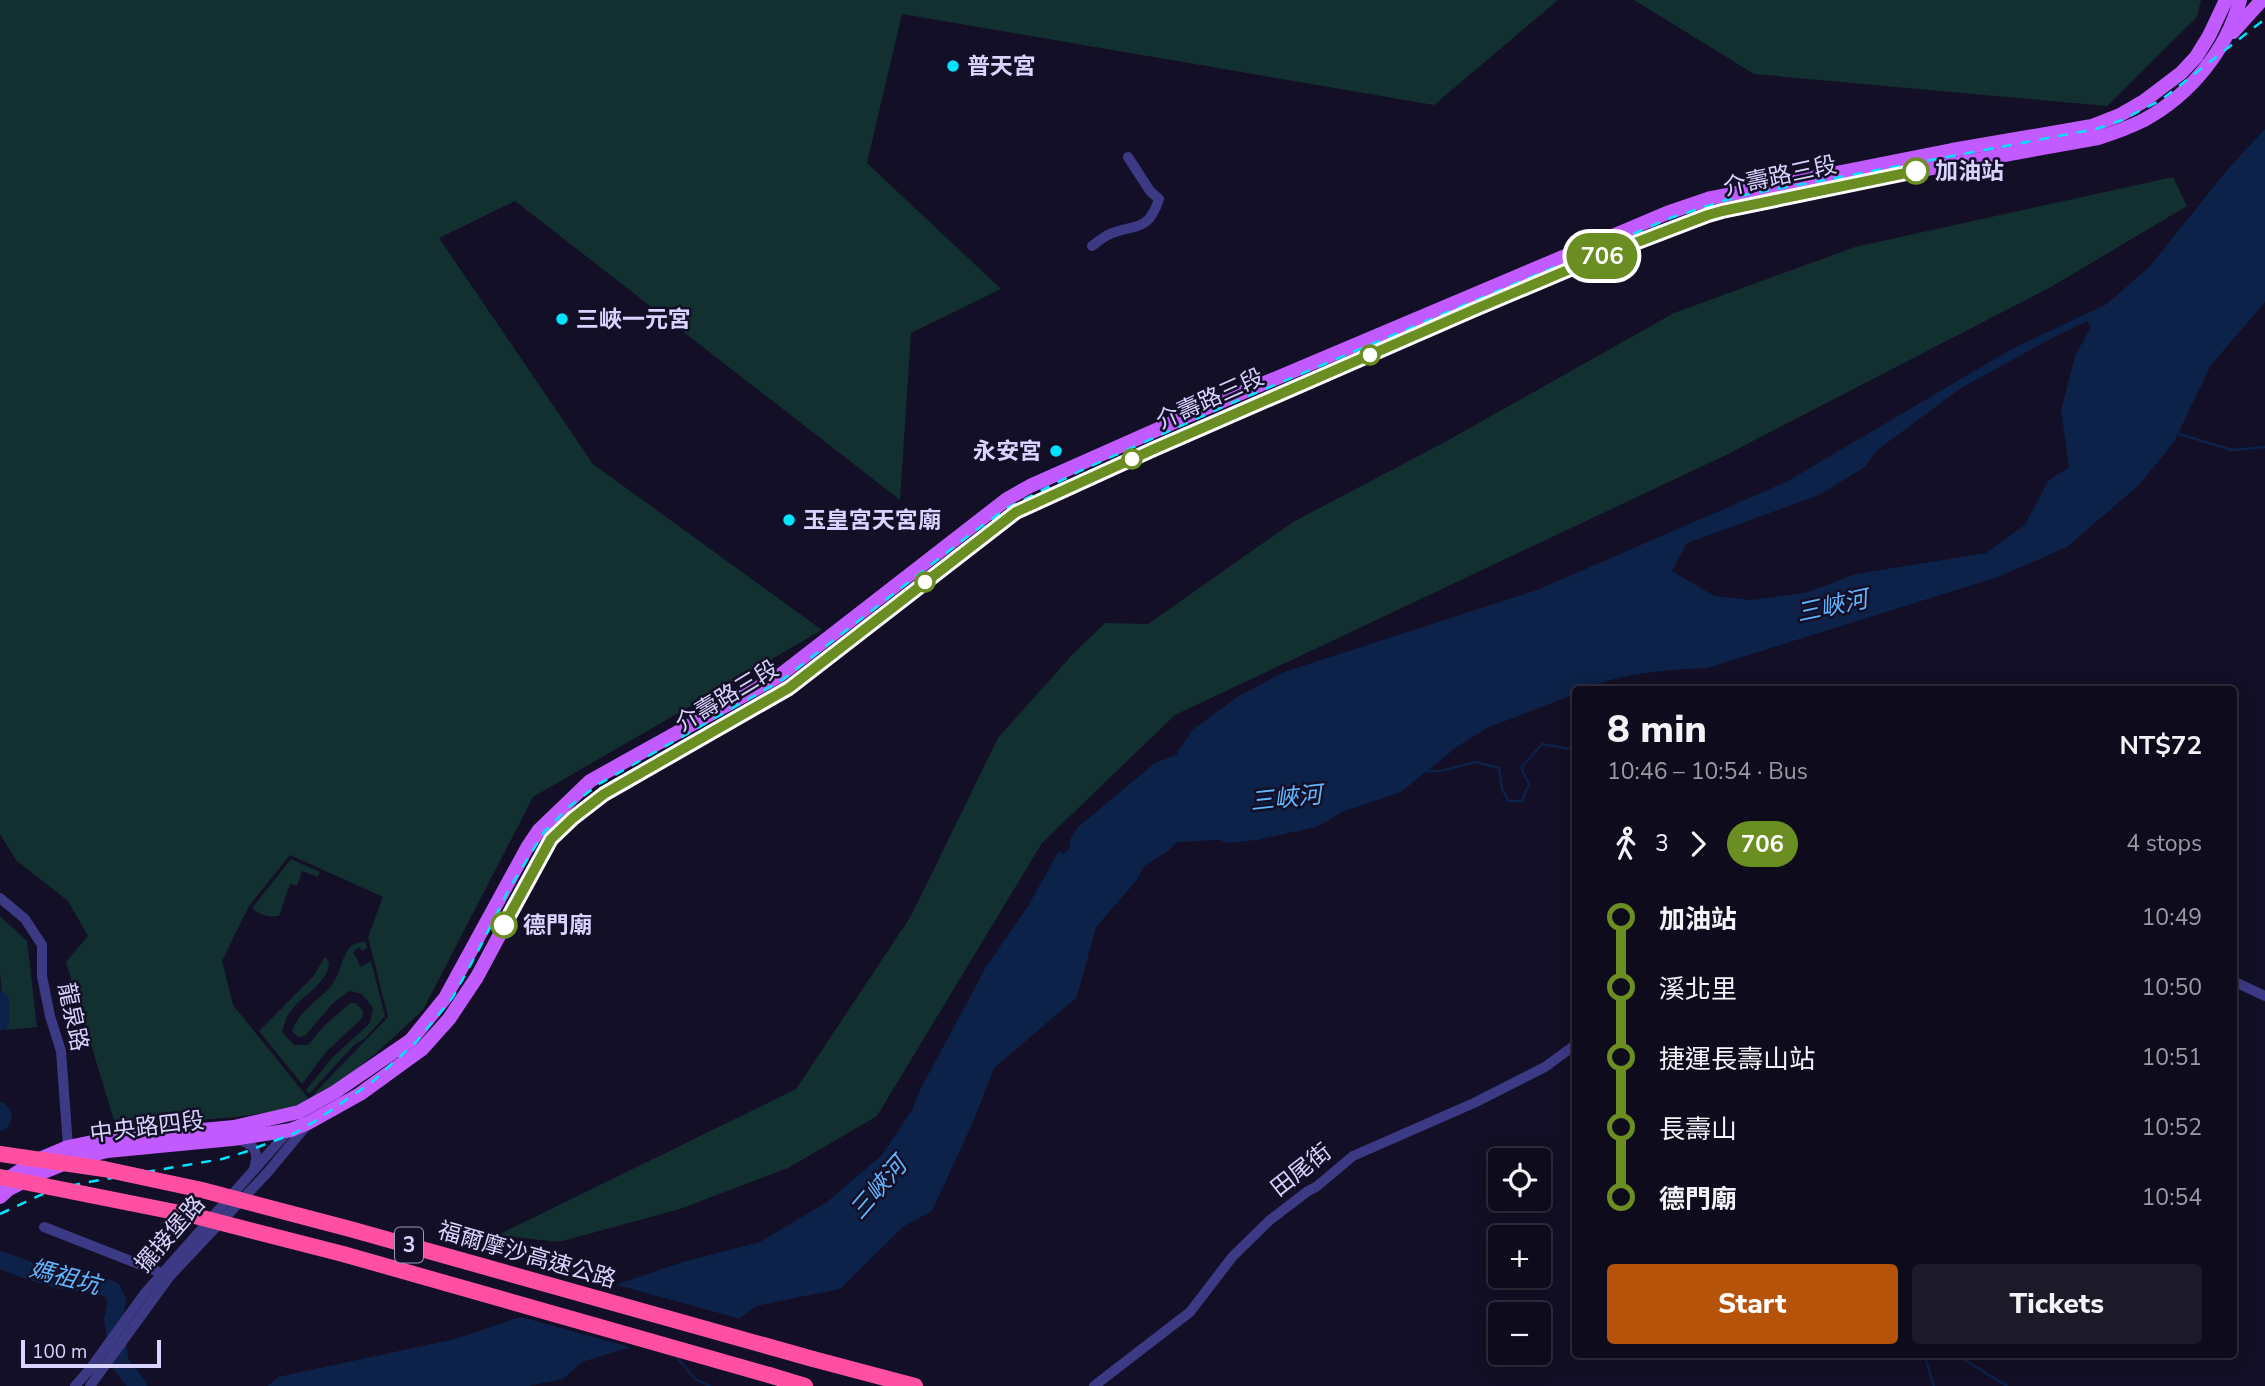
<!DOCTYPE html>
<html lang="en">
<head>
<meta charset="utf-8">
<style>
  :root { --surface:#0e0b1c; --page:#1c1929; --text:#f1f3f6; --muted:#9b9ba3; --line:#2e2b3b; --accent:#b45309 }
  body { margin:0; font-family:"Nunito Sans","Noto Sans TC",sans-serif; background:var(--page); color:var(--text); height:100vh; display:flex; flex-direction:column; font-size:26px; white-space:nowrap }
  * { box-sizing:border-box; margin:0 }
  p { font-size:23px; color:var(--muted) }
  .icon { flex:none; width:38px; height:38px; fill:none; stroke:currentColor; stroke-width:2; stroke-linecap:round; stroke-linejoin:round }
  .map { position:relative; flex:1; overflow:hidden }
  .side { position:absolute; left:1572px; top:686px; width:665px; height:672px; display:flex; flex-direction:column; background:var(--surface); border-radius:7px; box-shadow:0 4px 18px #0003,0 0 0 2px var(--line) }
  .side>* { flex:none }
  .badge { padding:0 14px; border-radius:23px; font-size:24px; line-height:46px }
  .buttons { position:absolute; left:1488px; top:1148px; display:grid; gap:14px }
  .buttons a { display:grid; place-items:center; width:63px; height:63px; border-radius:7px; background:var(--surface); box-shadow:0 4px 18px #0003,0 0 0 2px var(--line); font-size:35px }
  .scale { position:absolute; left:21px; bottom:18px; width:140px; box-sizing:border-box; padding-left:7px; border:4px solid #d9d4ff; border-top:0; font-size:19px; line-height:24px; white-space:nowrap; color:#d9d4ff; -webkit-text-stroke:5px #130f26; paint-order:stroke }
  .map>.badge { position:absolute; translate:-50% -50%; box-shadow:0 0 0 4px #fff }
  .legs { display:flex; align-items:center; gap:10px; height:77px; padding:0 35px; font-size:23px }
  .legs p { margin-inline-start:auto }
  .head { display:flex; align-items:center; justify-content:space-between; height:119px; padding:0 35px }
  h1 { font-size:38px; font-weight:800; line-height:52px }
  .action { display:flex; gap:14px; margin-top:auto; padding:14px 35px }
  .action a { flex:1; height:80px; border-radius:7px; background:var(--accent); color:#fff; font-size:28px; font-weight:800; line-height:80px; text-align:center }
  .action a+a { background:var(--page); color:var(--text) }
  ul { padding:0 35px; list-style:none }
  li { display:flex; align-items:center; gap:24px; height:70px; font-size:26px }
  li i { display:grid; place-items:center; width:10px; height:100%; margin:0 9px; background:currentColor }
  li i::after { content:''; width:18px; height:18px; margin:-9px; border:5px solid; border-radius:50%; background:var(--surface) }
  li p { margin-inline-start:auto }
  li:first-child i { background:linear-gradient(#0000 50%,currentColor 0) }
  li:last-child i { background:linear-gradient(currentColor 50%,#0000 0) }
  .map>svg:first-child { display:block }
  .green { fill:#12302f; fill-rule:evenodd }
  .water { fill:#0c2248; fill-rule:evenodd }
  .pier { fill:#130f26 }
  .lines { fill:none; stroke-linecap:round; stroke-linejoin:round }
  .stream { stroke:#0c2248; stroke-width:2.5 }
  .river { stroke:#0c2248; stroke-width:18 }
  .minor { stroke:#3d3a85; stroke-width:10 }
  .major { stroke:#c25bff; stroke-width:14 }
  .highway { stroke:#ff4fa3; stroke-width:16 }
  .rail { stroke:#00e5ff; stroke-width:2.5; stroke-dasharray:10 9; stroke-linecap:butt }
  .highway-bridge { stroke:#ff4fa3; stroke-width:16 }
  .line-1-casing { stroke:#fff; stroke-width:16 }
  .line-1 { stroke:#6b8e23; stroke-width:10 }
  .poi-dot { fill:#00e5ff; stroke:#130f26; stroke-width:2.5 }
  .stop-1-dot { fill:#fff; stroke:#6b8e23; stroke-width:3.5 }
  .labels { text-anchor:middle; dominant-baseline:central; stroke-width:5; stroke-linejoin:round; paint-order:stroke }
  .shield { fill:#130f26; stroke:#9e99be; stroke-width:2 }
  .shield-label { font-size:21px; font-weight:bold; fill:#d9d4ff }
  .poi-label { font-size:23px; font-weight:bold; fill:#d9d4ff; stroke:#130f26; text-anchor:start }
  .stop-label { font-size:23px; font-weight:bold; fill:#d9d4ff; stroke:#130f26; text-anchor:start }
  .street-label { font-size:23px; fill:#d9d4ff; stroke:#130f26 }
  .water-label { font-size:24px; font-style:italic; fill:#62b6ff; stroke:#130f26 }
</style>
</head>
<body>
<div class="map">
<svg width="2265" height="1386" viewBox="0 0 2265 1386">
  <rect width="100%" height="100%" fill="#130f26"/>
  <g class="green">
    <path d="M0,0H1558L1434,105L902,14L867,163L1001,289L911,333L900,500L515,201L439,238L593,464L822,630L533,797L423,1010L382,1048L334,1088L301,1107L236,1117L116,1127L66,962L88,936L68,901L16,860L0,834ZM290,855L383,897L368,937L388,1017L309,1099L233,1005L222,961L249,906Z"/>
    <polygon points="1634,0 2201,0 2197,17 2107,106 1754,74"/>
    <polygon points="2173,177 2187,206 2051,287 1726,455 1175,715 1042,843 877,1116 788,1168 680,1209 559,1242 498,1235 796,1089 911,916 998,738 1072,655 1105,623 1148,624 1293,522 1445,442 1674,313 1855,247"/>
    <path d="M291,859L320,872L318,877L302,871L297,886L290,884L279,916C268,917 260,915 252,908Z"/>
    <polygon points="0,916 27,941 37,1027 6,1030 0,974"/>
    <path d="M365,941L367,948L362,951L359,947L353,952L361,967L371,961L385,1016L365,1038L353,1046L309,1094L306,1090L332,1058L370,1023L373,1008L362,994L349,991L332,1004L305,1036L298,1037L292,1031C299,1011 318,1001 331,986C341,974 340,959 350,947C354,943 359,943 365,941Z"/>
    <path d="M325,957L329,962C328,985 298,997 288,1015C285,1020 284,1027 282,1032L294,1045H308L324,1026L350,1003H356L363,1011L362,1018L325,1053L302,1084L259,1031L313,977Z"/>
  </g>
  <path class="water" d="M2265,129V302L2211,365L2174,442L2139,485L2067,547L1998,577L1707,668C1674,669 1639,672 1607,681C1595,684 1587,689 1575,690V694L1487,728L1458,746L1401,792L1342,812L1317,827L1256,840L1229,843L1219,840L1177,842L1168,851L1144,866L1137,880L1096,927L1077,997L994,1068L973,1122L932,1211L904,1226L840,1289L756,1306L738,1320L723,1314L654,1340L582,1362L563,1379L528,1386H268L278,1377L455,1339L683,1262L760,1242L827,1202L882,1155L912,1110L921,1088L986,967L1028,906L1059,851L1064,854L1069,849L1071,838L1078,827L1155,763L1176,755L1192,730L1237,697L1284,672L1537,590L1786,482L2010,350L2107,304L2149,267L2228,169ZM2087,321L2091,327L2075,356L2061,411L2069,467L2048,481L2025,525L1986,553L1856,574L1805,593L1751,600L1714,596L1672,571L1687,543L1819,495L1865,467L1876,451L1961,388L2054,337Z"/>
  <polygon class="pier" points="610,1283 744,1320 737,1324 723,1317 637,1349 514,1315"/>
  <g class="lines">
    <g class="stream">
      <polyline points="2176,433 2232,450 2265,447"/>
      <polyline points="1427,771 1441,771 1475,762 1499,768 1502,788 1508,801 1522,801 1529,784 1521,768 1542,744 1575,750"/>
      <polyline points="674,1354 695,1379 710,1386"/>
      <polyline points="1924,1354 1934,1386"/>
      <polyline points="1955,1354 2007,1386"/>
    </g>
    <g class="river">
      <polyline points="0,1000 0,1022"/>
      <polyline points="0,1111 3,1116 0,1122"/>
      <path d="M0,1260C21,1267 42,1277 63,1280C83,1283 93,1282 112,1290L117,1301L113,1319L120,1363L138,1386"/>
    </g>
    <g class="minor">
      <path d="M1092,246C1096,243 1101,239 1106,236C1132,222 1147,236 1159,199L1150,191L1128,157"/>
      <polyline points="0,898 25,919 42,945 42,976 50,1016 61,1051 68,1147 71,1152"/>
      <polyline points="2233,981 2265,996"/>
      <path d="M238,1140C256,1144 259,1153 254,1169"/>
      <polyline points="44,1227 169,1276"/>
      <polyline points="75,1386 90,1369 145,1293 292,1127"/>
      <polyline points="90,1386 170,1276 267,1173 307,1125"/>
      <polyline points="1094,1386 1190,1312 1233,1256 1270,1220 1308,1191 1316,1187 1353,1156 1474,1103 1545,1067 1575,1045"/>
    </g>
    <g class="major">
      <polyline points="2233,32 2262,0"/>
      <polyline points="1,1183 35,1161 68,1147 107,1139 234,1127 299,1112 335,1092 411,1040 445,998 527,848 539,830 590,781 779,676 1007,499 1030,486 1208,407 1667,213 1711,198 1952,150 2092,126 2120,115 2144,101 2181,73 2196,57 2209,36 2226,0"/>
      <path d="M0,1197L9,1189L41,1173L76,1159L107,1151L232,1139L291,1130L308,1123L360,1094L422,1049L449,1019L477,977L551,839L573,818L604,794L789,688L1016,512L1154,449L1473,310L1601,256L1708,215L1722,211L1893,175L2098,138C2114,133 2130,127 2144,120C2190,95 2227,50 2240,0"/>
    </g>
    <g class="highway">
      <polyline points="813,1359 915,1386"/>
      <polyline points="769,1375 805,1386"/>
    </g>
    <polyline class="rail" points="0,1214 49,1191 83,1183 222,1159 245,1152 295,1133 317,1120 372,1082 416,1042 453,997 478,951 509,889 544,832 570,806 599,784 782,680 972,533 1007,508 1082,470 1232,403 1673,217 1739,196 2096,129 2122,120 2161,100 2265,19"/>
    <g class="highway-bridge">
      <polyline points="0,1154 104,1169 202,1190 350,1229 813,1359"/>
      <polyline points="0,1177 195,1216 343,1254 769,1375"/>
    </g>
  </g>
  <g class="lines">
    <defs>
      <polyline id="line-1" points="504,925 551,839 573,818 604,794 789,688 1016,512 1154,449 1473,310 1601,256 1708,215 1722,211 1916,171"/>
    </defs>
    <use href="#line-1" class="line-1-casing"/>
    <use href="#line-1" class="line-1"/>
  </g>
  <g class="poi-dot">
    <circle cx="953" cy="66" r="7"/>
    <circle cx="562" cy="319" r="7"/>
    <circle cx="1056" cy="451" r="7"/>
    <circle cx="789" cy="520" r="7"/>
  </g>
  <g class="stop-1-dot">
    <circle cx="1916" cy="171" r="12"/>
    <circle cx="1370" cy="355" r="9"/>
    <circle cx="1132" cy="459" r="9"/>
    <circle cx="925" cy="582" r="9"/>
    <circle cx="504" cy="925" r="12"/>
  </g>
  <g class="labels">
    <rect class="shield" x="395" y="1227.5" width="28" height="35" rx="5"/>
    <g class="shield-label">
      <text x="409" y="1245">3</text>
    </g>
    <g class="poi-label">
      <text x="967" y="66">普天宮</text>
      <text x="576" y="319">三峽一元宮</text>
      <text x="1042" y="451" text-anchor="end">永安宮</text>
      <text x="803" y="520">玉皇宮天宮廟</text>
    </g>
    <g class="stop-label">
      <text x="1935" y="171">加油站</text>
      <text x="523" y="925">德門廟</text>
    </g>
    <g class="street-label">
      <text transform="translate(1780 176) rotate(-12)">介壽路三段</text>
      <text transform="translate(1210 399) rotate(-24)">介壽路三段</text>
      <text transform="translate(727 696) rotate(-31)">介壽路三段</text>
      <text transform="translate(73 1017) rotate(78)">龍泉路</text>
      <text transform="translate(147 1127) rotate(-7)">中央路四段</text>
      <text transform="translate(1301 1170) rotate(-38)">田尾街</text>
      <text transform="translate(170 1234) rotate(-49)">擺接堡路</text>
      <text transform="translate(527 1255) rotate(16)">福爾摩沙高速公路</text>
    </g>
    <g class="water-label">
      <text transform="translate(1832 606) rotate(-12)">三峽河</text>
      <text transform="translate(1286 798) rotate(-6)">三峽河</text>
      <text transform="translate(878 1188) rotate(-49)">三峽河</text>
      <text transform="translate(65 1277) rotate(15)">媽祖坑</text>
    </g>
  </g>
</svg>
<div class="buttons">
<a><svg class="icon" aria-label="locate" viewBox="0 0 24 24"><circle cx="12" cy="12" r="6"/><path d="M12 2v4M12 18v4M2 12h4M18 12h4"/></svg></a>
<a>+</a>
<a>−</a>
</div>
<div class="scale">100 m</div>
<b class="badge" style="left:1602px;top:256px;background:#6b8e23;color:#fff">706</b>
<section class="side">
<div class="head"><div><h1>8 min</h1><p>10:46 – 10:54 · Bus</p></div><b>NT$72</b></div>
<div class="legs"><svg class="icon" aria-label="walk" viewBox="0 0 24 24"><circle cx="13" cy="4" r="2"/><path d="M13 8l-2 6 4 7M11 14l-3 7M7 12l3-4h3l4 4"/></svg>3<svg class="icon" aria-label="forward" viewBox="0 0 24 24"><path d="M9 5l7 7-7 7"/></svg><b class="badge" style="background:#6b8e23;color:#fff">706</b><p>4 stops</p></div>
<ul>
<li><i style="color:#6b8e23"></i><b>加油站</b><p>10:49</p></li>
<li><i style="color:#6b8e23"></i><span>溪北里</span><p>10:50</p></li>
<li><i style="color:#6b8e23"></i><span>捷運長壽山站</span><p>10:51</p></li>
<li><i style="color:#6b8e23"></i><span>長壽山</span><p>10:52</p></li>
<li><i style="color:#6b8e23"></i><b>德門廟</b><p>10:54</p></li>
</ul>
<div class="action"><a>Start</a><a>Tickets</a></div>
</section>
</div>
</body>
</html>
